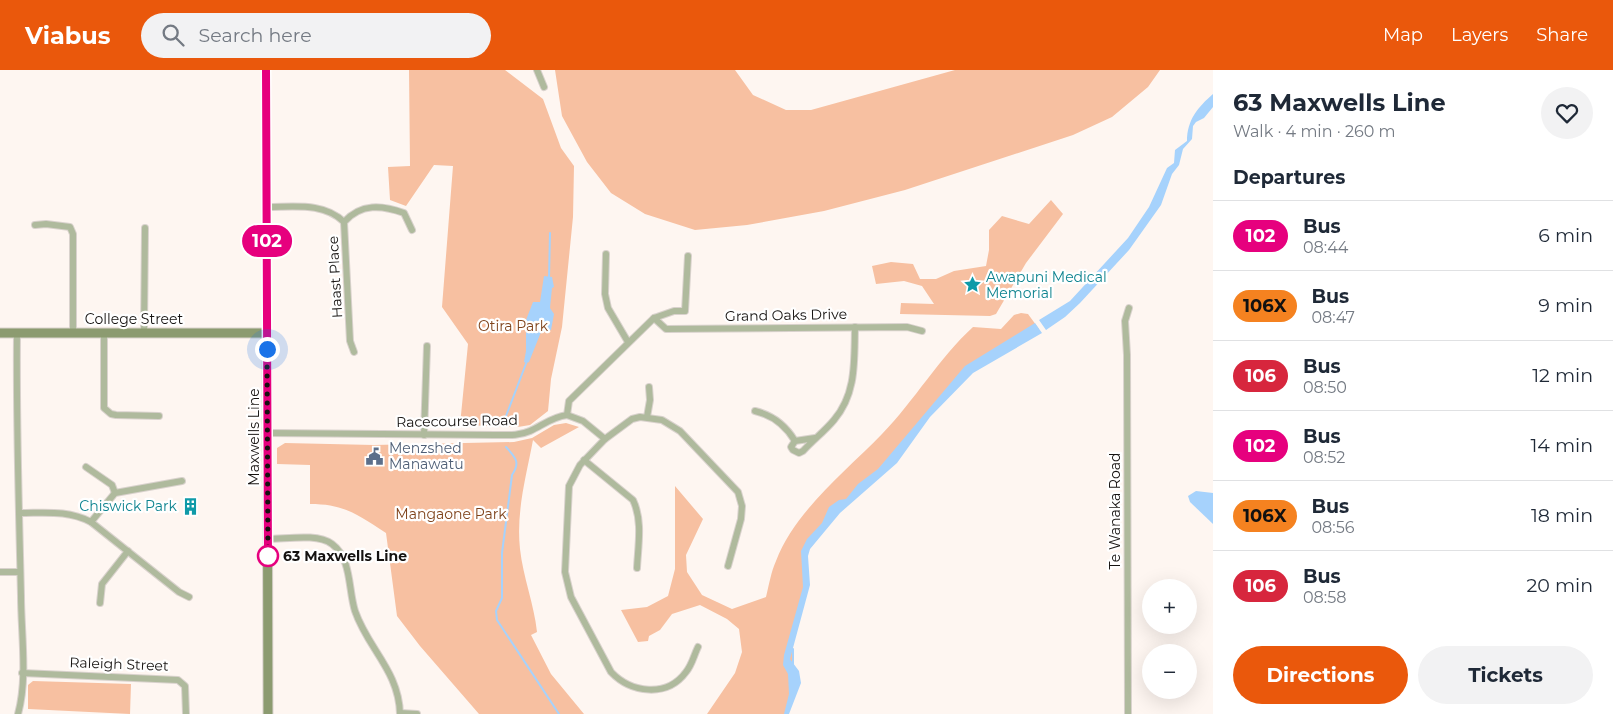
<!DOCTYPE html>
<html lang="en">
<head>
<meta charset="utf-8">
<style>
  :root { --surface:#fff; --page:#f2f2f3; --text:#1f2937; --muted:#747a83; --line:#e0e1e3; --accent:#ea580c }
  body { margin:0; font-family:Montserrat,sans-serif; background:var(--page); color:var(--text); height:100vh; display:flex; flex-direction:column; font-size:19px; white-space:nowrap }
  * { box-sizing:border-box; margin:0 }
  p { font-size:16px; color:var(--muted) }
  .icon { flex:none; width:28px; height:28px; fill:none; stroke:currentColor; stroke-width:2; stroke-linecap:round; stroke-linejoin:round }
  .map { position:relative; flex:1; overflow:hidden }
  .panel { display:flex; flex-direction:column; background:var(--surface); width:400px }
  .panel>* { flex:none }
  .badge { padding:0 10px; border-radius:16px; font-size:18px; line-height:32px }
  .tools { position:absolute; left:1142px; top:509px; display:grid; gap:10px }
  .tools a { display:grid; place-items:center; width:55px; height:55px; border-radius:50%; background:var(--surface); box-shadow:0 5px 20px #0002; font-size:25px }
  .you { position:absolute; width:25px; height:25px; margin:-12px; border:4px solid #fff; border-radius:50%; background:#1a73e8; box-shadow:0 0 0 8px #1a73e833 }
  .map>.badge { position:absolute; translate:-50% -50%; box-shadow:0 0 0 2px #fff }
  h2 { padding:0 20px; font-size:19px; line-height:45px }
  .round { display:grid; place-items:center; flex:none; width:52px; height:52px; border-radius:26px; background:var(--page) }
  .overview { display:flex; align-items:center; justify-content:space-between; height:85px; padding:0 20px }
  h1 { font-size:24px; font-weight:700; line-height:38px }
  .cta { display:flex; gap:10px; margin-top:auto; padding:10px 20px }
  .cta a { flex:1; height:58px; border-radius:30px; background:var(--accent); color:#fff; font-size:20px; font-weight:700; line-height:58px; text-align:center }
  .cta a+a { background:var(--page); color:var(--text) }
  ul { padding:0; list-style:none }
  li { display:flex; align-items:center; gap:15px; height:70px; padding:0 20px; border-top:1px solid var(--line) }
  li div { flex:1 }
  li b { display:block; font-size:19px }
  li em { font-style:normal }
  li .badge { min-width:55px; font-weight:700; text-align:center }
  header { display:flex; align-items:center; gap:30px; box-sizing:border-box; height:70px; padding:0 25px; background:var(--accent); color:#fff }
  header strong { font-size:24px }
  nav { display:flex; gap:28px; margin-inline-start:auto; font-size:18px }
  .search { width:350px; height:45px; background:var(--page); display:flex; align-items:center; gap:12px; box-sizing:border-box; padding:0 18px; border-radius:28px; color:var(--muted); font-size:19px }
  main { display:flex; flex:1; min-height:0 }
  .map>svg:first-child { display:block }
  .green { fill:#f7c0a1 }
  .water { fill:#a6d2fc }
  .lines { fill:none; stroke-linecap:round; stroke-linejoin:round }
  .stream { stroke:#a6d2fc; stroke-width:2 }
  .minor-casing { stroke:#d9d2cd; stroke-width:8 }
  .tertiary-casing { stroke:#d9d2cd; stroke-width:9 }
  .secondary-casing { stroke:#d9d2cd; stroke-width:11 }
  .minor { stroke:#afba9d; stroke-width:6 }
  .tertiary { stroke:#afba9d; stroke-width:8 }
  .secondary { stroke:#8c9b70; stroke-width:9 }
  .line-casing { stroke:#fff; stroke-width:11 }
  .line { stroke:#e6007e; stroke-width:8 }
  .walk { stroke:#151210; stroke-width:5; stroke-dasharray:0 9 }
  .stop-dot { fill:#fff; stroke:#e6007e; stroke-width:2.5 }
  .labels { text-anchor:middle; dominant-baseline:central; stroke-width:4.5; stroke-linejoin:round; paint-order:stroke }
  .street-label { font-size:14px; fill:#151210; stroke:#fff }
  .culture-label { font-size:14px; fill:#0d838f; stroke:#fff; text-anchor:start }
  .park-label { font-size:14px; fill:#7f431b; stroke:#fff }
  .service-label { font-size:14px; fill:#4e5e75; stroke:#fff; text-anchor:start }
  .stop-label { font-size:14px; font-weight:bold; fill:#151210; stroke:#fff; text-anchor:start }
</style>
</head>
<body>
<header>
<strong>Viabus</strong>
<div class="search"><svg class="icon" aria-label="search" viewBox="0 0 24 24"><circle cx="10" cy="10" r="6"/><path d="M15 15l6 6"/></svg>Search here</div>
<nav><a>Map</a><a>Layers</a><a>Share</a></nav>
</header>
<main>
<div class="map">
<svg width="1213" height="644" viewBox="0 0 1213 644">
  <rect width="100%" height="100%" fill="#fef6f1"/>
  <g class="green">
    <polygon points="409,0 505,0 543,29 561,78 574,96 573,147 562,257 551,309 548,341 530,355 518,357 460,355 468,274 442,237 453,96 434,95 406,136 390,130 388,97 410,96"/>
    <polygon points="555,0 735,0 753,25 786,40 811,40 955,0 1160,0 1148,17 1112,47 1073,65 905,120 824,141 747,155 695,160 645,144 611,123 587,92 562,46"/>
    <polygon points="1051,130 1063,144 1026,193 996,244 990,246 900,244 901,233 934,234 922,216 904,211 876,214 872,196 891,192 913,194 920,209 936,209 954,201 986,196 989,180 989,160 1002,146 1029,154"/>
    <path d="M1021,243L1028,244L1039,259L965,307L842,438L808,481V516L793,574L792,612L786,644H707L735,603L742,582L739,559L727,549L700,535L672,544L660,560L649,566L648,571L638,572L621,540L647,537L668,526L675,499V416L703,449L686,485L687,502L702,525L732,539L766,527C769,515 771,502 776,491C795,441 846,401 882,364C915,330 939,288 973,257L1001,259L1014,245Z"/>
    <path d="M566,353L579,357L541,378L533,370C526,407 516,442 520,479C523,507 534,534 537,562L531,565L551,604L584,644H479L420,576L397,546L386,463C358,445 345,434 310,434V395L277,394V378L285,373L374,375L514,372L532,368L554,355Z"/>
    <polygon points="33,611 131,614 130,644 28,639 28,615"/>
  </g>
  <g class="water">
    <path d="M1213,24V37L1204,48L1196,52L1193,56L1192,69L1183,79L1179,95L1172,104L1161,135L1129,180L1080,233L1065,247L1046,260L1039,250L1070,231L1128,168L1149,137L1167,98L1174,93L1175,80L1187,71C1187,50 1198,37 1213,24Z"/>
    <polygon points="544,206 552,207 554,217 552,218 550,238 554,244 551,260 541,262 529,292 526,293 524,292 526,281 526,250 533,232 540,232"/>
    <polygon points="1035,253 1042,263 973,303 930,347 897,393 840,443 810,479 808,486 810,515 790,589 799,601 801,613 789,644 784,644 789,624 788,604 783,595 784,585 803,517 801,481 807,469 822,453 829,437 839,430 846,429 858,414 878,399 965,296"/>
    <polygon points="1196,421 1213,423 1213,454 1190,432 1188,426"/>
  </g>
  <g class="lines">
    <g class="stream">
      <polyline points="549,208 550,163"/>
      <polyline points="506,346 527,291"/>
      <path d="M506,377C515,387 521,392 512,405L502,483V528L496,541L497,550L559,644"/>
      <polyline points="793,595 793,579"/>
    </g>
    <defs>
      <g id="minor">
        <polyline points="537,0 544,17"/>
        <path d="M267,137C294,137 324,132 344,152L350,271L354,282"/>
        <path d="M344,152C361,133 382,135 404,143L412,160"/>
        <polyline points="35,155 46,154 70,157 73,164 73,263"/>
        <polyline points="606,184 605,224 608,238 628,272"/>
        <polyline points="654,248 666,259 907,257 922,261"/>
        <path d="M17,263C16,351 19,438 21,526C21,563 28,608 18,644"/>
        <polyline points="104,263 104,338 111,344 116,345 159,346"/>
        <polyline points="144,263 145,158"/>
        <path d="M755,341C772,345 786,356 795,371"/>
        <polyline points="567,345 583,351 605,369 632,349 640,347 662,350 680,361 738,422 742,436 741,449 728,496"/>
        <polyline points="647,347 650,330 649,317"/>
        <path d="M268,363L495,365C507,365 519,366 530,361C543,355 552,347 567,345L569,331L654,248L674,241H685L688,186"/>
        <polyline points="424,365 427,276"/>
        <path d="M815,368L795,371L791,377L793,380L799,383L803,381C813,370 825,361 834,350C857,323 854,290 855,257"/>
        <path d="M605,369L580,395L569,416L565,502L571,527L611,602C631,623 667,628 686,602C692,595 694,585 698,577"/>
        <path d="M584,390L633,430C643,451 638,476 637,498"/>
        <polyline points="86,397 112,415 115,423"/>
        <path d="M20,443C46,443 68,440 91,452L179,522L189,527"/>
        <polyline points="91,452 115,423 182,411"/>
        <path d="M268,469C287,469 317,463 332,474C352,489 348,519 355,541C368,579 399,601 400,644"/>
        <polyline points="0,502 20,502"/>
        <polyline points="100,533 102,514 128,481"/>
        <polyline points="22,603 178,610 185,616 186,644"/>
        <polyline points="400,643 417,644"/>
        <polyline points="1128,644 1127,285 1125,251 1129,238"/>
      </g>
      <polyline id="tertiary" points="266,0 267,263"/>
      <polyline id="secondary" points="0,263 267,263 268,644"/>
    </defs>
    <use href="#minor" class="minor-casing"/>
    <use href="#tertiary" class="tertiary-casing"/>
    <use href="#secondary" class="secondary-casing"/>
    <use href="#minor" class="minor"/>
    <use href="#tertiary" class="tertiary"/>
    <use href="#secondary" class="secondary"/>
  </g>
  <g class="lines">
    <defs>
      <polyline id="line" points="266,0 268,490"/>
    </defs>
    <use href="#line" class="line-casing"/>
    <use href="#line" class="line"/>
    <polyline class="walk" points="267,279 268,490 268,486"/>
  </g>
  <defs>
    <symbol id="sight-bare" viewBox="-9 -9 18 18"><path d="M0-6L1.8-2.2L6-1.7L2.9 1.2L3.7 5.4L0 3.3L-3.7 5.4L-2.9 1.2L-6-1.7L-1.8-2.2Z" fill="#0f9aa8" stroke="#fff" stroke-width="2.5" paint-order="stroke"/></symbol>
    <symbol id="civic-bare" viewBox="-9 -9 18 18"><path d="M-.6-6.5H3V-4.5H.6V-3L4-1V1h2V6H-6V1h2V-1L-.6-3ZM-1.2 2.5V6h2.4V2.5Z" fill="#5c6f8a" stroke="#fff" stroke-width="2.5" paint-order="stroke"/></symbol>
    <symbol id="building-bare" viewBox="-9 -9 18 18"><path d="M-4-6H4V6H1V3H-1V6H-4ZM-2.5-4.3h1.7v1.8h-1.7ZM.8-4.3h1.7v1.8H.8ZM-2.5-1h1.7V.8h-1.7ZM.8-1h1.7V.8H.8Z" fill="#0f9aa8" stroke="#fff" stroke-width="2.5" paint-order="stroke"/></symbol>
  </defs>
  <g fill-rule="evenodd">
    <use href="#sight-bare" x="960" y="202" width="25" height="25"/>
    <use href="#civic-bare" x="362" y="374" width="25" height="25"/>
    <use href="#building-bare" x="178" y="424" width="25" height="25"/>
  </g>
  <circle class="stop-dot" cx="268" cy="486" r="10"/>
  <g class="labels">
    <g class="street-label">
      <text transform="translate(335 207) rotate(-93)">Haast Place</text>
      <text transform="translate(786 245) rotate(-1)">Grand Oaks Drive</text>
      <text x="134" y="249">College Street</text>
      <text transform="translate(457 351) rotate(-1)">Racecourse Road</text>
      <text transform="translate(254 367) rotate(-90)">Maxwells Line</text>
      <text transform="translate(1115 441) rotate(-90)">Te Wanaka Road</text>
      <text transform="translate(119 594) rotate(2)">Raleigh Street</text>
    </g>
    <g class="culture-label">
      <text x="986" y="207">Awapuni Medical<tspan x="986" dy="16">Memorial</tspan></text>
      <text x="177" y="436" text-anchor="end">Chiswick Park</text>
    </g>
    <g class="park-label">
      <text x="513" y="256">Otira Park</text>
      <text x="451" y="444">Mangaone Park</text>
    </g>
    <g class="service-label">
      <text x="389" y="378">Menzshed<tspan x="389" dy="16">Manawatu</tspan></text>
    </g>
    <g class="stop-label">
      <text x="283" y="486">63 Maxwells Line</text>
    </g>
  </g>
</svg>
<div class="tools">
<a>+</a>
<a>−</a>
</div>
<div class="you" style="left:267px;top:279px"></div>
<b class="badge" style="left:267px;top:171px;background:#e6007e;color:#fff">102</b>
</div>
<section class="panel">
<div class="overview"><div><h1>63 Maxwells Line</h1><p>Walk · 4 min · 260 m</p></div><a class="round"><svg class="icon" aria-label="heart" viewBox="0 0 24 24"><path d="M12 20l-8-8c-3-5 5-10 8-4 3-6 11-1 8 4z"/></svg></a></div>
<h2>Departures</h2>
<ul>
<li><span class="badge" style="background:#e6007e;color:#fff">102</span><div><b>Bus</b><p>08:44</p></div><em>6 min</em></li>
<li><span class="badge" style="background:#f58220;color:#111">106X</span><div><b>Bus</b><p>08:47</p></div><em>9 min</em></li>
<li><span class="badge" style="background:#d7263d;color:#fff">106</span><div><b>Bus</b><p>08:50</p></div><em>12 min</em></li>
<li><span class="badge" style="background:#e6007e;color:#fff">102</span><div><b>Bus</b><p>08:52</p></div><em>14 min</em></li>
<li><span class="badge" style="background:#f58220;color:#111">106X</span><div><b>Bus</b><p>08:56</p></div><em>18 min</em></li>
<li><span class="badge" style="background:#d7263d;color:#fff">106</span><div><b>Bus</b><p>08:58</p></div><em>20 min</em></li>
</ul>
<div class="cta"><a>Directions</a><a>Tickets</a></div>
</section>
</main>
</body>
</html>
